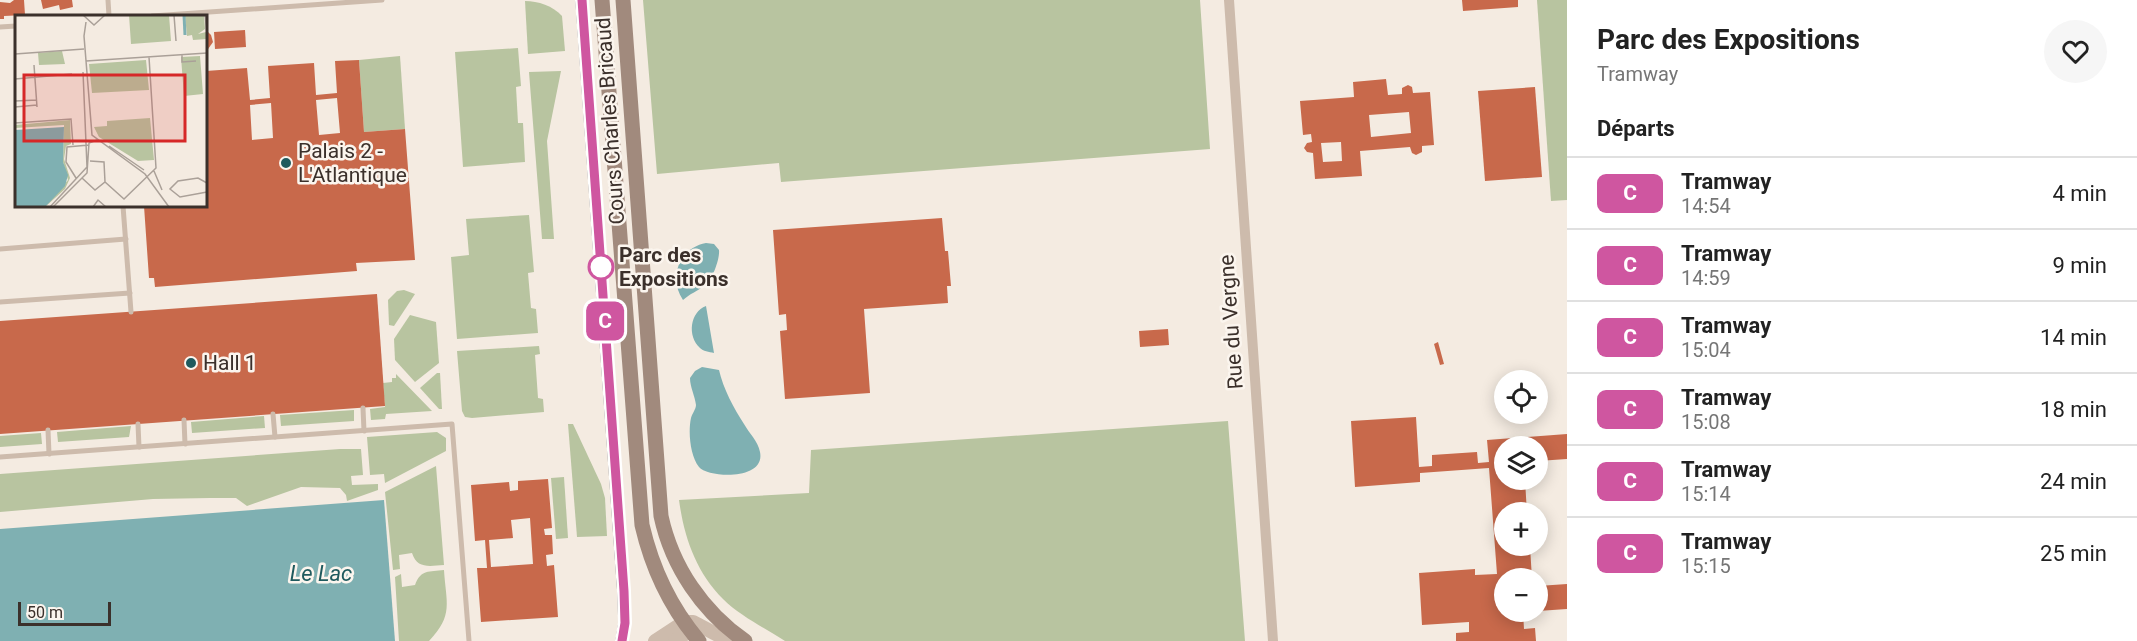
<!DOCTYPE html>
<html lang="fr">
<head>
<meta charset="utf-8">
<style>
  :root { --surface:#fff; --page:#f6f6f6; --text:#222; --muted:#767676; --line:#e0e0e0 }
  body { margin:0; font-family:Roboto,sans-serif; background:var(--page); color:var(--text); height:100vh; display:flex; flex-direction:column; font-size:22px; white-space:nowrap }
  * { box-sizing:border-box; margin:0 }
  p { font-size:20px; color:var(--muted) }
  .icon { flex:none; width:33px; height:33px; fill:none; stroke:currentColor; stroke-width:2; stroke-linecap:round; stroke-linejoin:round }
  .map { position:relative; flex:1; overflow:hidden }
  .sheet { display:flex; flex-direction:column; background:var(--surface); width:570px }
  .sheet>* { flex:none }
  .badge { padding:0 12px; border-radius:9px; font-size:21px; line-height:39px }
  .fabs { position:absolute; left:1494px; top:370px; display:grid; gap:12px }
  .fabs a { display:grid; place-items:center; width:54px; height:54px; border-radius:50%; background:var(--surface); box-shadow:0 3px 15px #0003; font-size:30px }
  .scale { position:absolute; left:18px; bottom:15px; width:93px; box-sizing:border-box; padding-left:6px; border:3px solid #3b302b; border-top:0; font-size:16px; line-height:21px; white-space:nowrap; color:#3b302b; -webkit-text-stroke:4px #fbf5ee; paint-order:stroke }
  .map>.badge { position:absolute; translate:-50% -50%; box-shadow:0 0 0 3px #fff }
  h2 { padding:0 30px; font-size:22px; line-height:54px }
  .round { display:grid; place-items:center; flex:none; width:63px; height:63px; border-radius:32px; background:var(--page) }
  .headline { display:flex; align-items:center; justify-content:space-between; height:102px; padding:0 30px }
  h1 { font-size:28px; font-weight:700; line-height:45px }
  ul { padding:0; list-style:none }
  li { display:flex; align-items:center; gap:18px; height:72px; padding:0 30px; border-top:2px solid var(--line) }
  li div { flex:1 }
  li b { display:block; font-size:22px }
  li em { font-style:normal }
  li .badge { min-width:66px; font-weight:700; text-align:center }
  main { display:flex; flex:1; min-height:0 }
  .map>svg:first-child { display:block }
  .green { fill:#b8c4a0 }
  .water { fill:#7fb0b2 }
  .building { fill:#c8694b; fill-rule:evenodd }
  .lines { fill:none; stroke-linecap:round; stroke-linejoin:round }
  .service { stroke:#cdbbac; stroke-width:5 }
  .minor { stroke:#cdbbac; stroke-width:10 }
  .tertiary { stroke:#cdbbac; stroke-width:14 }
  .secondary { stroke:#a18a7d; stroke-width:15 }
  .tram { stroke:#3b302b; stroke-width:1.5 }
  .line-casing { stroke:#fff; stroke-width:14 }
  .line { stroke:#cf56a0; stroke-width:9 }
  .poi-dot { fill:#1f5a5e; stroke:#fbf5ee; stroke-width:2 }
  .stop-dot { fill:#fff; stroke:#cf56a0; stroke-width:3 }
  .labels { text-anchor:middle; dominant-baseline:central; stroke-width:5; stroke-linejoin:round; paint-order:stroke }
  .street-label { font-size:21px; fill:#3b302b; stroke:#fbf5ee }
  .poi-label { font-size:21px; fill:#3b302b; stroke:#fbf5ee; text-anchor:start }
  .stop-label { font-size:21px; font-weight:bold; fill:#3b302b; stroke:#fbf5ee; text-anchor:start }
  .water-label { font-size:22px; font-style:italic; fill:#1f5a5e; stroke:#fbf5ee }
  .inset-river { fill:none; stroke:#7fb0b2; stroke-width:3 }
  .inset-road { fill:none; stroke:#aaa098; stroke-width:1.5 }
  .view { fill:#d62828; fill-opacity:0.15; stroke:#d62828; stroke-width:3 }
  .inset-edge { fill:none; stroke:#3b302b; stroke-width:3 }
</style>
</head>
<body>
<main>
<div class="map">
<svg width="1567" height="641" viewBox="0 0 1567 641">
  <rect width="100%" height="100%" fill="#f4ebe1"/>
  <g class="green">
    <polygon points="643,0 1200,0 1210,149 781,182 779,163 657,174"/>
    <polygon points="1537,0 1567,0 1567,200 1551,201"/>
    <path d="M525,1C538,1 553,6 562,16L565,51L528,54Z"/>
    <polygon points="518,48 521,86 516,87 518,123 523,123 525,162 463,167 455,52"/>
    <polygon points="400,56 405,129 364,132 359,60"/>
    <polygon points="561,71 547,141 554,239 542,239 529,72"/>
    <polygon points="529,215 534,272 528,273 531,308 536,309 538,333 457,339 451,257 469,255 466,219"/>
    <polygon points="404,290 415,294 394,326 389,325 388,300 397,291"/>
    <polygon points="410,315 436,322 439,363 415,382 395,360 394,339"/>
    <polygon points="539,346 540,354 535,355 538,398 543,399 544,412 472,418 465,417 462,411 457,351"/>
    <polygon points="437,373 440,373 442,409 439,409 420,388"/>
    <polygon points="396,374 432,411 386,414 385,419 371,420 370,409 385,407 383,383 392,382 392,378 396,378"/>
    <polygon points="354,410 354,421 281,426 280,415"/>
    <polygon points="264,416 265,428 192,433 191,422"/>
    <path d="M1228,421L1245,641H785C765,628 740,616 723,599C696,572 684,537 679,500L809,493L811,450Z"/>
    <polygon points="568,424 573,424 601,484 605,498 607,536 577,537"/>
    <polygon points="131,426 129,437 58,442 57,432"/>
    <polygon points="437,432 446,438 446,451 385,483 384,474 370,475 367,437"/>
    <polygon points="41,433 42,444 0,447 0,436"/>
    <polygon points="340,449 361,449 363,475 351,476 352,485 378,484 378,490 347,501 346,495 340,488 301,487 247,506 236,498 210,498 153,499 0,512 0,474"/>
    <path d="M436,466L444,565C429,566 417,569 412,553L399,555L400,569L393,570L385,492Z"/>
    <polygon points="564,477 568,538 556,539 551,478"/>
    <path d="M444,570C446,603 454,615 429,641H399L395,577L401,574L402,587L415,585C421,569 429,572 444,570Z"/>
  </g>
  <g class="water">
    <path d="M706,243L714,244L719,250C720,259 712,281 704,286C696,292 691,293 683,300C668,278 679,248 706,243Z"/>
    <path d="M706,306L714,353C709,352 703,351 700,348C687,336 690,312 706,306Z"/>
    <path d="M702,367L719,370C723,388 734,409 744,424C749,433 758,441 760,452C766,481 708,478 699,467C690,455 688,432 691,418C692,414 696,409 696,405C695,396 690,387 690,378L695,371Z"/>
    <polygon points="384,500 395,641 0,641 0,529"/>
  </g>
  <g class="building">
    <polygon points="14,0 24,0 25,15 4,16 4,19 0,19 0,2 10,3"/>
    <polygon points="41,0 72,0 73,7 60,10 59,5 43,9"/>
    <polygon points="1462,0 1518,0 1518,7 1463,11"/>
    <polygon points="206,30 211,35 213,42 206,52"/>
    <polygon points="245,30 246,47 215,49 214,32"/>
    <path d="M359,60L364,132L405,129L415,260L356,263L357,271L155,287L154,278H149L144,206H206V71L247,68L250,100L270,98L268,66L314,63L316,95L337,93L335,61ZM337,98L340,133L319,135L316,100ZM271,103L273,138L252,140L250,105Z"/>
    <path d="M1386,79L1388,95L1402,94V88L1408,85L1412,87L1413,93L1430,92L1434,145L1422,146V152L1416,155L1412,153L1410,147L1360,151L1362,176L1315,179L1313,153L1307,152L1304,148L1307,143L1312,142L1311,134L1303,135L1300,101L1354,97L1353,82ZM1409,112L1411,133L1371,137L1369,115ZM1341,142L1342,161L1323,162L1321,143Z"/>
    <polygon points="1535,87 1542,177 1485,181 1478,91"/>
    <polygon points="942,218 945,251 948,251 951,286 947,286 948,303 864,309 870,393 785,399 780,331 787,330 786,314 779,315 773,230"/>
    <polygon points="377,294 385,406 0,434 0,321"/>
    <polygon points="1168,329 1169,345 1140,347 1139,331"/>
    <polygon points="1438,342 1444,364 1440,365 1434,344"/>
    <polygon points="1416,417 1419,467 1432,466 1432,455 1477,452 1478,463 1489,462 1487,440 1567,434 1567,459 1538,461 1538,447 1504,447 1504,480 1525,480 1527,513 1504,513 1504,546 1530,546 1532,579 1504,579 1504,612 1523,612 1524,629 1535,628 1536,641 1456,641 1456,633 1469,632 1469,622 1422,625 1419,573 1475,569 1475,575 1497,574 1489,468 1420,473 1420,482 1355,487 1351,421"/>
    <path d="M548,479L552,528L544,529L545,535H552L553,554L546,555L547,566L554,565L558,617L481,622L477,568H487L485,540L475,541L471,485L509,482L510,491L518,490V481ZM530,518L533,564L491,567L489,540L513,538L511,520Z"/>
    <polygon points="1567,584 1567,609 1538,611 1538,586"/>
  </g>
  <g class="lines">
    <g class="service">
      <polyline points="108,0 109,16"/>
      <polyline points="152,16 382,0"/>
      <polyline points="0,27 16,26"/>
      <polyline points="123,206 131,312"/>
      <polyline points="0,249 126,239"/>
      <polyline points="0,302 130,293"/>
      <polyline points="363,408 364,431"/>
      <polyline points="273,414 275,437"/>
      <polyline points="184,420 185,444"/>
      <polyline points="138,424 139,447"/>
      <polyline points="48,430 49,454"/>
      <polyline points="0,457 452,424 469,641"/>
    </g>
    <polyline class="minor" points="1229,0 1273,641"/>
    <g class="tertiary">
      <polyline points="655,641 684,622 693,622 729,641"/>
      <polyline points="675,641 698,625"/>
    </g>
    <g class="secondary">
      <path d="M602,0L642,525C652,568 670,607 699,641"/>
      <path d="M623,0L661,516C672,567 703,612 745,641"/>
    </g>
    <polyline class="tram" points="576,0 618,593 619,623 616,641"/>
  </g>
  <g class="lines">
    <defs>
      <polyline id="line" points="582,0 624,591 625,623 622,641"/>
    </defs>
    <use href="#line" class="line-casing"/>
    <use href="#line" class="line"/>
  </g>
  <g class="poi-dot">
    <circle cx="286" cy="163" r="6"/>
    <circle cx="191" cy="363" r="6"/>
  </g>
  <circle class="stop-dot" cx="601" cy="267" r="12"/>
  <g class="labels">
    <g class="street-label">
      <text transform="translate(610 121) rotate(-94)">Cours Charles Bricaud</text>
      <text transform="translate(1231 322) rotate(-94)">Rue du Vergne</text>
    </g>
    <g class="poi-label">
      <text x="298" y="151">Palais 2 -<tspan x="298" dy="24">L'Atlantique</tspan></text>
      <text x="203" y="363">Hall 1</text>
    </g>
    <g class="stop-label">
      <text x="619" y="255">Parc des<tspan x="619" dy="24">Expositions</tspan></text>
    </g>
    <g class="water-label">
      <text x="321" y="573">Le Lac</text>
    </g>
  </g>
  <g transform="translate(15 15)">
    <rect width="192" height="192" fill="#f4ebe1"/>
    <path d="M114,0H154L156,26L116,29ZM170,0H189L190,14L183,19L191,17L192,24L178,25L177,20L172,21ZM47,36L50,49L24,50L23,38ZM185,41L188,79L169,81L166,42ZM131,45L134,75L77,78L74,49ZM135,103L139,145L123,146L84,122L79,112L92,111V106ZM55,105L56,129L51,131L49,144L55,163L50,174L30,192L53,165L48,147L49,110L0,113V110Z" fill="#b8c4a0"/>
    <path d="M49,112L48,147L53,160L50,171L30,192H0V115Z" fill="#7fb0b2"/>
    <path class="inset-river" d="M169,0L170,20"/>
    <path class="inset-road" d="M68,0L79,10L90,0M159,0L161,26M190,0L192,18M71,7L69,21L77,120L130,159L154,192M0,39L69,34M167,40V47L181,46M71,46L192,38M19,50L22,92M0,64L57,59M0,86L22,85M0,92L22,90M0,108L56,104L58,130M94,131L129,155M75,146L89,147L90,167M139,156L147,175M61,163L51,147L52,132L74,130M67,163L80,175L90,167L109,184L141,153L134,42M192,168L183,163L163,166L155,174L165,182L192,177M35,192L72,152L68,57M38,192L72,158L74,128L82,125M78,192L83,185L91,192"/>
    <path class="view" d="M9,60H170V126H9Z"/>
    <rect width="192" height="192" class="inset-edge"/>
  </g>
</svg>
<div class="fabs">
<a><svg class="icon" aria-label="locate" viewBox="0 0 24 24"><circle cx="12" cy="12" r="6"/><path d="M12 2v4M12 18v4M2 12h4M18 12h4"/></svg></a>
<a><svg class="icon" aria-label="layers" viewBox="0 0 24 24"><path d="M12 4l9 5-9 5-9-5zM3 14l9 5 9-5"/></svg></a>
<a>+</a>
<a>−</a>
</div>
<div class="scale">50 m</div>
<b class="badge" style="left:605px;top:321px;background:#cf56a0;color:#fff">C</b>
</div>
<section class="sheet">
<div class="headline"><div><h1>Parc des Expositions</h1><p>Tramway</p></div><a class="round"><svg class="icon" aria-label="heart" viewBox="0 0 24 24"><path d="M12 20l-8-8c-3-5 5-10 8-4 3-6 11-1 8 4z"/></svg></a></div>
<h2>Départs</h2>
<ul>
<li><span class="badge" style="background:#cf56a0;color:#fff">C</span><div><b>Tramway</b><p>14:54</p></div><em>4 min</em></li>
<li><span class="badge" style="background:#cf56a0;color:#fff">C</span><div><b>Tramway</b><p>14:59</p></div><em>9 min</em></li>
<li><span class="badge" style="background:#cf56a0;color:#fff">C</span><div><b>Tramway</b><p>15:04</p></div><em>14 min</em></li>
<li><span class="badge" style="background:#cf56a0;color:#fff">C</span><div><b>Tramway</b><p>15:08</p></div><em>18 min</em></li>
<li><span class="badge" style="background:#cf56a0;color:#fff">C</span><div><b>Tramway</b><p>15:14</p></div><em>24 min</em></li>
<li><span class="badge" style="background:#cf56a0;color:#fff">C</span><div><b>Tramway</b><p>15:15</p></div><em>25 min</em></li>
</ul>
</section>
</main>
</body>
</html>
